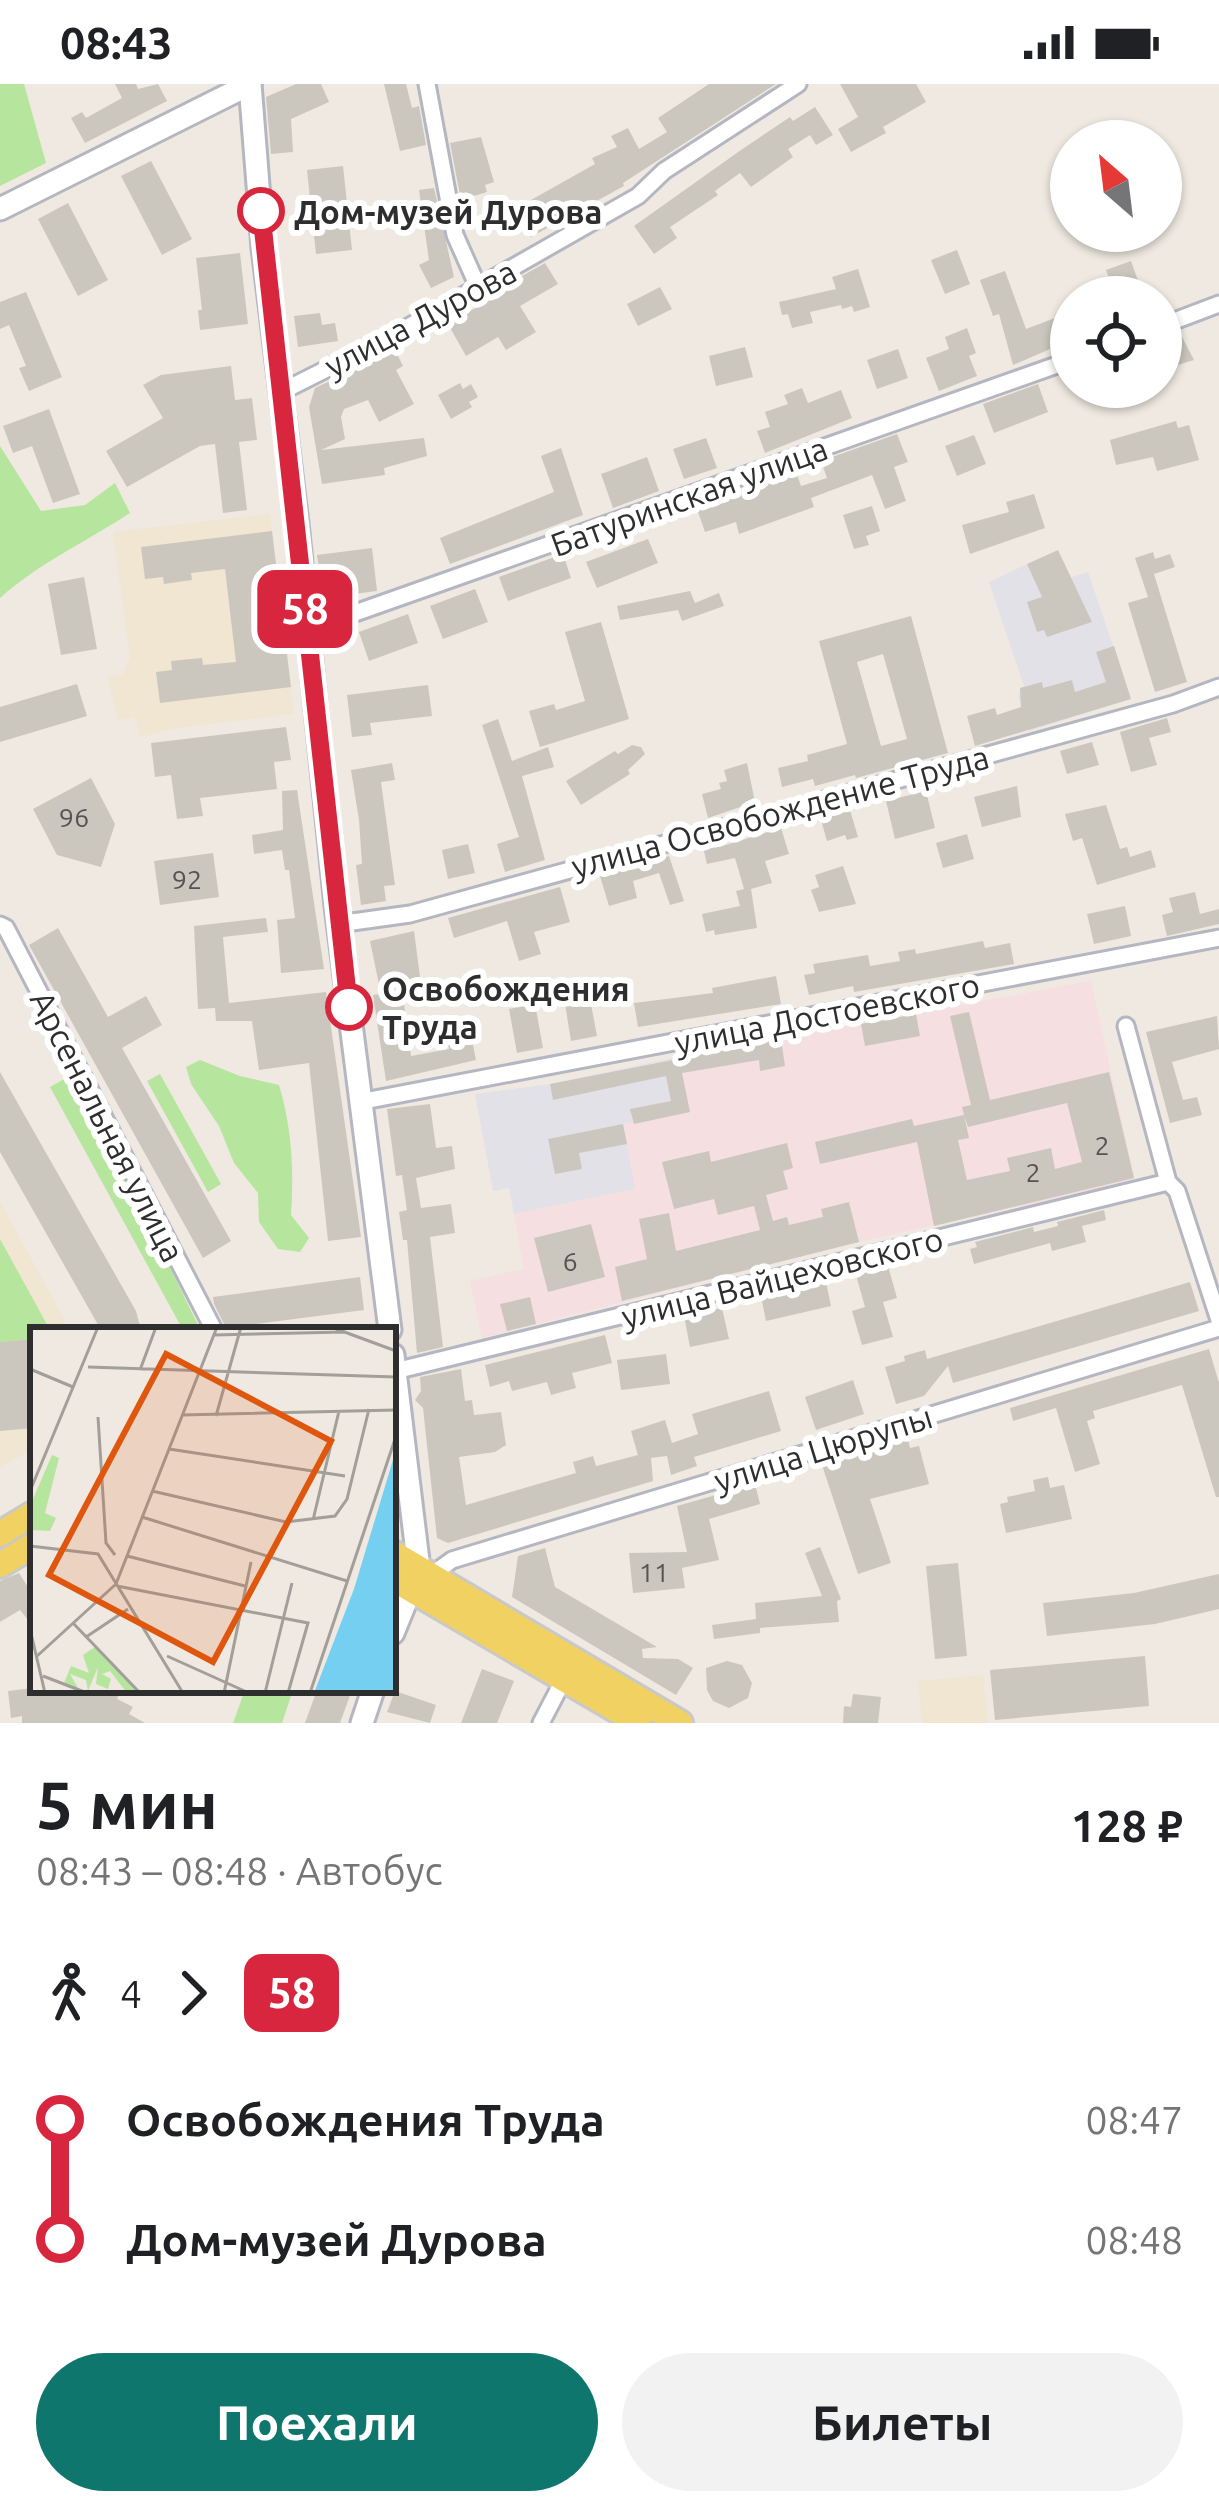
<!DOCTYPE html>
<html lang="ru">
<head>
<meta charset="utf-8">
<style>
  :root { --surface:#fff; --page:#f2f2f2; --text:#202124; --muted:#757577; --accent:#0f766e }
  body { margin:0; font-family:Ubuntu,sans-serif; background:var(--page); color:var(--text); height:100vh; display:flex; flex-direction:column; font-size:45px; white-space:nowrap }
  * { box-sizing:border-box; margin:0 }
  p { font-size:39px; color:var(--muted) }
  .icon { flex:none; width:66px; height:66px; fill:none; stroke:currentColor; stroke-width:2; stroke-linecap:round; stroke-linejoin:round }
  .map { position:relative; height:1639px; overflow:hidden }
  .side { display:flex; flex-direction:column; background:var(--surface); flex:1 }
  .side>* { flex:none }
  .badge { padding:0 24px; border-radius:18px; font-size:42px; line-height:78px }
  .needle { width:78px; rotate:332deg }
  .buttons { position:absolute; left:1050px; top:36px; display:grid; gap:24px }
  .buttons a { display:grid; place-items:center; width:132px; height:132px; border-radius:50%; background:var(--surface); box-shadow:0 3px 9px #0004; font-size:60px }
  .map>.badge { position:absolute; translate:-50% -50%; box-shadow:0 0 0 6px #fff }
  .legs { display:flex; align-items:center; gap:18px; height:132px; padding:0 36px; font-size:39px }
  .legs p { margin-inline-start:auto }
  .overview { display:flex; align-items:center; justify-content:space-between; height:204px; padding:0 36px }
  h1 { font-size:66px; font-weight:700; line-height:90px }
  .action { display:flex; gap:24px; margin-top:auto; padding:24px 36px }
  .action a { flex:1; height:138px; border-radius:72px; background:var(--accent); color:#fff; font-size:48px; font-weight:700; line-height:138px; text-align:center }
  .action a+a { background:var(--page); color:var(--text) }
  ul { padding:0 36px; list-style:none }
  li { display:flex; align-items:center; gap:42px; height:120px; font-size:45px }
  li i { display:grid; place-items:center; width:18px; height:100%; margin:0 15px; background:currentColor }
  li i::after { content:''; width:30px; height:30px; margin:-15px; border:9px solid; border-radius:50%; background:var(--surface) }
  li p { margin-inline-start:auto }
  li:first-child i { background:linear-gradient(#0000 50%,currentColor 0) }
  li:last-child i { background:linear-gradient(currentColor 50%,#0000 0) }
  .status { display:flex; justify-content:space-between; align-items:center; height:84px; padding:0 60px; background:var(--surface); direction:ltr }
  .status svg { height:33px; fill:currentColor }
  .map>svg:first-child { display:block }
  .industrial { fill:#e3e1e8 }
  .education { fill:#f0e6d1 }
  .medical { fill:#f5dfe0 }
  .green { fill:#b6e59e }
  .building { fill:#cbc7bf; fill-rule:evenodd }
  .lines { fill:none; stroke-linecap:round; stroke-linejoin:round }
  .street-casing { stroke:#b4b7c1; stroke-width:21 }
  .secondary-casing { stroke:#b4b7c1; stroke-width:27 }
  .primary-casing { stroke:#c9c9c9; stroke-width:30 }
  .street { stroke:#fff; stroke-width:15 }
  .secondary { stroke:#fff; stroke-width:21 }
  .primary { stroke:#f2d163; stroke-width:24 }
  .line-1-casing { stroke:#fff; stroke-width:27 }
  .line-1 { stroke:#d7263d; stroke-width:18 }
  .stop-1-dot { fill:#fff; stroke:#d7263d; stroke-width:6 }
  .labels { text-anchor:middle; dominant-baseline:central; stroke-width:12; stroke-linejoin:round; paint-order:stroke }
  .number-label { font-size:27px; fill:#555452 }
  .stop-label { font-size:33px; font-weight:bold; fill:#2e2e2e; stroke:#fff; text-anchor:start }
  .street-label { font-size:33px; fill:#2e2e2e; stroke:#fff }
  .inset-road { fill:none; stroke:#a29e99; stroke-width:3 }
  .view { fill:#df570e; fill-opacity:0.15; stroke:#df570e; stroke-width:6 }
  .inset-edge { fill:none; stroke:#2e2e2e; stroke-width:6 }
</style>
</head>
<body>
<div class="status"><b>08:43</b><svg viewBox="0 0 49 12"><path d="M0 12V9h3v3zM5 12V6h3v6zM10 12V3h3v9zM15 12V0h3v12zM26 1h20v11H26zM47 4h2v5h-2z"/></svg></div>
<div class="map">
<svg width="1219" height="1639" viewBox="0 0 1219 1639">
  <rect width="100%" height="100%" fill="#efe9e1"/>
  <g class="industrial">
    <polygon points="1027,480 1038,504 1088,488 1131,615 1029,647 1018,612 1024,602 989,498"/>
    <polygon points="678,973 690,1028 624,1040 636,1105 514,1130 509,1104 493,1107 475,1010 550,1000"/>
  </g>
  <g class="education">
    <polygon points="270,430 294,630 175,644 141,653 134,633 118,636 108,593 123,590 130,573 113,448"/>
    <polygon points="0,1118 64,1235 66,1246 33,1246 33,1365 0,1383"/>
    <polygon points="983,1591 988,1639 922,1639 918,1597"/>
  </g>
  <polygon class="medical" points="1091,897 1135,1097 859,1158 482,1254 470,1197 524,1185 514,1130 635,1105 623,1040 689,1028 678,973"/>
  <g class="green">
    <polygon points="0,0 24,0 46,79 0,102"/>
    <path d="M0,362L41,427L85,421L115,399L130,429C86,458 39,479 0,514Z"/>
    <path d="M200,976L240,992L279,1001C292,1045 294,1085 291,1131L309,1154L300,1168L278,1165L259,1138L258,1109L234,1079L219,1042L191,1000L186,983Z"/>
    <polygon points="75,989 198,1241 201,1246 183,1246 50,1003"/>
    <polygon points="160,990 221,1100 208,1108 147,997"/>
    <polygon points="0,1155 50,1246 33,1246 33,1255 0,1258"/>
    <polygon points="245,1606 293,1606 282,1639 233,1639"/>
  </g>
  <g class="building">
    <polygon points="115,0 136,0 138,5 158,0 167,17 85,59 71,34 82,28 86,34 122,14"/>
    <polygon points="296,0 321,0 329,18 291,35 293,68 271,70 266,13"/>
    <polygon points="384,0 406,0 412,24 419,22 426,61 400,67"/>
    <polygon points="709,0 776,0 623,99 624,102 531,153 515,125 595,80 592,74 617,63 611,52 628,44 639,65 667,48 658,34"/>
    <polygon points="840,0 916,0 926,18 883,43 886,49 851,68 838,45 858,33"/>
    <polygon points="815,23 833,51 816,61 810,51 788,65 793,73 751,103 740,89 715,107 718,111 670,143 677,154 654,170 634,142 741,66 790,33 793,37"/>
    <polygon points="481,53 494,98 485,101 487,108 461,116 450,59"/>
    <polygon points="151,77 192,155 162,171 121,92"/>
    <polygon points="343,82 352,166 316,170 307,86"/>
    <polygon points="434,104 454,193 431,204 419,181 429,176 419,106"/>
    <polygon points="68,119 108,196 78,212 38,135"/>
    <polygon points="957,166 970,200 945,210 931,176"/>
    <polygon points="240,169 248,240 200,246 198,226 202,226 196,174"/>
    <polygon points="1131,177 1144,213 1116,213 1106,186"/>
    <polygon points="545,179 558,200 520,222 536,248 506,266 498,253 466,272 448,240 524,196 522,192"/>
    <polygon points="858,185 870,223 854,228 852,222 842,225 841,221 810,228 813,239 792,244 788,230 782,231 779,218 836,205 832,193"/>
    <polygon points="1005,187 1026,245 1071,228 1071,256 1013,281 999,230 993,232 980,196"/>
    <polygon points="660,203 672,225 638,242 627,220"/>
    <polygon points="26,208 62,293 29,307 19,284 26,282 9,241 0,245 0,218"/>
    <polygon points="320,229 322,241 335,239 338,257 298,263 294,232"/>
    <polygon points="967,244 976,269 969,272 977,292 939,307 926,274 949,265 945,253"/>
    <polygon points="1180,249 1194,276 1161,286 1161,255"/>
    <polygon points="745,263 753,293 716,302 709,272"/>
    <polygon points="898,265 908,294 877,305 867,276"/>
    <polygon points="395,266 403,282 396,286 414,320 379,338 368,316 344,325 341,333 345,355 321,366 424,354 427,372 384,384 385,391 322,400 309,323 315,304"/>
    <polygon points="231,282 235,316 252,314 257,356 239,358 247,426 223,429 215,360 200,362 127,403 106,367 163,334 143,301 161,291"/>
    <polygon points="460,299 463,305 471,300 478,313 469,318 472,323 451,335 438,311"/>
    <polygon points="1038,300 1048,328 994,349 983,320"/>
    <polygon points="802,304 808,319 841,306 852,334 765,369 757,347 770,343 765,328 788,320 784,311"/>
    <polygon points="49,325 80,410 53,419 32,362 13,369 3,342"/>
    <polygon points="1176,337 1178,344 1189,341 1199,376 1157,387 1153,373 1116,381 1110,356"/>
    <polygon points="897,350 908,378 894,383 906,417 885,425 872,391 811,414 814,423 756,444 739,450 736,438 705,448 696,422 796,388 801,402 827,394 821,377"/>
    <polygon points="974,351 986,380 957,392 945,362"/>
    <polygon points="706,354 717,384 684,395 673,365"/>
    <polygon points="561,364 583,431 450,480 440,454 554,408 541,372"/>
    <polygon points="647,373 659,407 613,424 601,390"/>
    <polygon points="1034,410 1045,444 970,470 962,441 1009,428 1006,418"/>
    <polygon points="872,422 880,447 866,452 869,461 854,465 843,431"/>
    <polygon points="272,447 291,603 160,619 156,588 172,586 171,577 202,574 203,581 236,578 225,485 191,489 192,496 164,500 163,493 145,495 141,463"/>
    <polygon points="648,455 658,479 597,504 586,478"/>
    <polygon points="372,464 377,507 323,514 317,471"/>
    <polygon points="1058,466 1092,538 1047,553 1044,546 1037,548 1027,518 1042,513 1027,480"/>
    <polygon points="1153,468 1155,475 1170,470 1175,483 1154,490 1187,598 1155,608 1128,519 1148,513 1135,474"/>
    <polygon points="563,470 571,494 508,517 499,493"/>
    <polygon points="84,493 97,565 61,571 48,500"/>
    <polygon points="475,505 488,538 443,555 430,522"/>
    <polygon points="690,507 695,519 719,509 724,522 682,537 678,526 620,536 617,522"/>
    <polygon points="408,530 418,559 369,577 359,548"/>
    <path d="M911,532L948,669L856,694L855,691L815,702L813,695L782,703L778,684L808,677L807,671L847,660L819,557ZM883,570L907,655L881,662L857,578Z"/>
    <polygon points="601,538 629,635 540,663 529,627 554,620 556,626 585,617 565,548"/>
    <polygon points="1114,562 1131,615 975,662 967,632 995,624 997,631 1021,623 1020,604 1042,598 1043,604 1072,596 1075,608 1106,598 1096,568"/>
    <polygon points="77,600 87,632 0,658 0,623"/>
    <polygon points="428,601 432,632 370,639 372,651 352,653 347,611"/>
    <polygon points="1167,634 1171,648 1149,654 1157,681 1131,688 1120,648"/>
    <polygon points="498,635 512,677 548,663 554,683 522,692 545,776 505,788 497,760 519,753 482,641"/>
    <polygon points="286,643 291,676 274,678 277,705 200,714 203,732 177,735 171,691 155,693 151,659"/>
    <polygon points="1092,658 1099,681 1067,690 1060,667"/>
    <polygon points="632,661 641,663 645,670 628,686 630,690 581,721 566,697 615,667 618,670"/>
    <polygon points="392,679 395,696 381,698 395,801 384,802 386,817 361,821 356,781 362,780 359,736 351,686"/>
    <polygon points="747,679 755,718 708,734 702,710 721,705 719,699 727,697 724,686"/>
    <polygon points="91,694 115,740 101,783 57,771 33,725"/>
    <polygon points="1017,702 1021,733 982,743 974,713"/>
    <polygon points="297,706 324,885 281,889 277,836 295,834 289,786 285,786 282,766 254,770 252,751 283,746 282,707"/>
    <polygon points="926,707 935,744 895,755 886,717"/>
    <polygon points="1106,721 1120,765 1127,763 1130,773 1151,766 1156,783 1097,801 1082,754 1073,757 1065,730"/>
    <polygon points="850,726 858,753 847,756 845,751 827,757 821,736"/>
    <polygon points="781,744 789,770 765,777 772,799 751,805 757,844 715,851 714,846 706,848 702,830 740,822 736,807 744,805 735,774 707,780 703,763 719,763"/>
    <polygon points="967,750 974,775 943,784 936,759"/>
    <polygon points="468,760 475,789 448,795 442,766"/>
    <polygon points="213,769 219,813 160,821 154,777"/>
    <polygon points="669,772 684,817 670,821 659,789 633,797 637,814 609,822 600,792"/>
    <polygon points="843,782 856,820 819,828 811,806 819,803 815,791"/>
    <polygon points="560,803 570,838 534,848 541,870 519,877 507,837 454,854 448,834"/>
    <polygon points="1195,808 1200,830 1219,825 1219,840 1167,852 1162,831 1173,828 1169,814"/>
    <polygon points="1125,822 1131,852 1094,860 1087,830"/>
    <polygon points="266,834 268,848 223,853 229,919 326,908 361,1153 328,1157 309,979 259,986 252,937 216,937 215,924 198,925 194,842"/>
    <polygon points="58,844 108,933 146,912 162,941 122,964 231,1157 203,1174 29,861"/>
    <polygon points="414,847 423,916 404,919 411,972 449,965 445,947 469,941 476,976 386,997 373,911 381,910 370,857"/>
    <polygon points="983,857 985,864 1010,859 1014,880 854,908 853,902 809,911 804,891 815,889 813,880 868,871 870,882 900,877 898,868 915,865 916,870"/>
    <polygon points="776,892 781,920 638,943 634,919 713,909 712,904"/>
    <polygon points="590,915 597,952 571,957 565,920"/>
    <polygon points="535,920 543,964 517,969 509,925"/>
    <path d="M969,928L990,1016L1109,988L1134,1094L934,1142L917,1058L820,1080L815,1058L912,1035L914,1042L964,1031L962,1023L971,1021L950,932ZM1067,1019L1082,1078L1055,1085L1051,1064L1007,1074L1010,1087L967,1096L958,1056L969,1054L964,1031L968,1043Z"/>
    <polygon points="916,930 920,952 865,962 861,940"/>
    <polygon points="1217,932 1219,965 1172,978 1183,1016 1197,1013 1202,1031 1170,1039 1146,948"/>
    <polygon points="781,955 785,982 760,987 759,976 682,989 690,1028 634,1040 630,1025 671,1017 666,992 553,1016 550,1000"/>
    <polygon points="0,988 136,1227 141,1246 101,1246 0,1068"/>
    <polygon points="430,1020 436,1064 452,1062 455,1085 416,1094 421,1124 451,1120 455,1149 430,1153 443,1263 417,1269 407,1156 403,1156 399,1128 407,1126 402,1091 396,1092 387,1025"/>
    <polygon points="623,1040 627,1060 579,1069 582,1085 555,1090 548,1055"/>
    <polygon points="787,1059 793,1084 783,1087 788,1105 766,1111 773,1137 787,1133 789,1141 823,1133 821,1125 849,1118 859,1158 622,1217 615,1183 647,1175 639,1135 669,1129 676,1167 760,1146 754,1122 718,1131 714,1115 674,1125 662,1078 709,1067 711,1078"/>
    <polygon points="1104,1126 1106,1136 1082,1142 1086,1158 1052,1167 1050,1159 974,1180 970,1165 977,1163 975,1158 1033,1143 1034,1148 1058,1142 1057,1138"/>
    <polygon points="591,1140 605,1193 548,1208 534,1154"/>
    <polygon points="888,1182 897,1214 883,1218 893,1253 862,1261 852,1227 865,1223 856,1191"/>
    <polygon points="360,1193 364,1226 226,1244 214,1220 213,1213"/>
    <polygon points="826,1198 831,1222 766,1237 761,1212"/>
    <polygon points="1190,1198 1199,1227 953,1299 948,1282 924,1312 896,1320 885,1283 905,1277 904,1272 925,1266 927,1275"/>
    <polygon points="530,1213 536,1240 507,1247 500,1220"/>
    <polygon points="722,1224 729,1255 690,1263 684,1232"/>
    <polygon points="605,1251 612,1279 572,1289 576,1304 551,1311 547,1298 512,1307 509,1297 490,1303 485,1281"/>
    <polygon points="33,1255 33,1344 0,1347 0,1258"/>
    <polygon points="1209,1265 1219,1299 1219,1413 1216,1413 1182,1301 1093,1327 1095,1334 1087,1337 1100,1380 1075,1388 1056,1324 1013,1337 1010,1324"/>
    <polygon points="666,1270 670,1300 621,1306 617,1276"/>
    <polygon points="461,1285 465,1317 472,1316 474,1331 501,1328 506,1361 495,1368 459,1373 466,1421 576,1389 573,1378 593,1372 596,1382 638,1371 631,1347 665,1336 672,1359 698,1350 692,1330 769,1307 781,1347 694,1373 697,1382 671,1391 667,1372 651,1374 653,1397 448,1459 437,1454 423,1324 415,1316 421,1307 420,1293"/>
    <polygon points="853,1296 864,1330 816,1346 805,1313"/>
    <polygon points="908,1355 910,1364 919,1362 929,1400 870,1415 891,1479 858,1490 822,1381"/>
    <polygon points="1048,1393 1050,1404 1064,1401 1072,1435 1006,1449 1000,1420 1008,1418 1007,1413 1035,1407 1033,1396"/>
    <polygon points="755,1400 760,1420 709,1435 719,1476 682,1484 685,1504 633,1509 629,1469 687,1468 677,1422"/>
    <polygon points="820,1463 841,1515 837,1517 839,1538 760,1544 760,1549 714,1555 712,1541 756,1535 755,1519 822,1512 805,1469"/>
    <polygon points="545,1464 555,1503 657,1563 642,1565 643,1574 678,1575 693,1584 676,1611 512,1513 518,1472"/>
    <polygon points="958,1479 967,1572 935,1575 926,1482"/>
    <polygon points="19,1489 33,1511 33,1542 20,1526 0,1538 0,1497"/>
    <polygon points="1219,1490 1219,1525 1155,1540 1047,1552 1043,1519 1134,1509"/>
    <polygon points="1145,1572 1149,1622 995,1636 990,1586"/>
    <polygon points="727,1577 742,1581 752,1599 748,1614 729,1624 713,1617 707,1606 706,1584"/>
    <polygon points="482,1585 514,1597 497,1639 461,1639"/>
    <polygon points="33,1604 92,1606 102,1611 105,1606 112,1606 119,1610 117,1615 133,1623 129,1630 145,1639 22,1639 22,1632 11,1634 8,1607"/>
    <polygon points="317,1606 352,1606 340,1639 305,1639"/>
    <polygon points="395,1607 436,1621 430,1639 387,1628"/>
    <polygon points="853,1610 881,1613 878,1639 843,1639 844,1622 851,1623"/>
  </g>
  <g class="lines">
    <defs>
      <g id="street">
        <polyline points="427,0 455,151 479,205"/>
        <polyline points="1161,242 1219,220"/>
        <polyline points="281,308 394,251 638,112 664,87 798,0"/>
        <polyline points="307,546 1071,276"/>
        <polyline points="338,840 410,830 1173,620 1219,603"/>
        <polyline points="0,841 6,844 214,1246"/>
        <polyline points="1126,942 1168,1098 1177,1107 1219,1236"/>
        <polyline points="364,1017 1219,854"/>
        <polyline points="395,1287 1168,1098"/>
        <polyline points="430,1492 452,1476 1219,1244"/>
        <polyline points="541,1639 564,1595"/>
      </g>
      <g id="secondary">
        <polyline points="250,0 263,164 297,439 336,822 390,1246"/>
        <polyline points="0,125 250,0"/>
        <polyline points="393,1271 419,1485 393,1549"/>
        <polyline points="362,1639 373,1606"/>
      </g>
      <g id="primary">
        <polyline points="0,1450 33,1430"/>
        <polyline points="393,1469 680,1639"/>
        <polyline points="0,1481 33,1461"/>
        <polyline points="393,1495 639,1639"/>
      </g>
    </defs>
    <use href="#street" class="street-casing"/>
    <use href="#secondary" class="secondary-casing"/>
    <use href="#primary" class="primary-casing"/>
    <use href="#street" class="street"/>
    <use href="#secondary" class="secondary"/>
    <use href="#primary" class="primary"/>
  </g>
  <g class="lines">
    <defs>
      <polyline id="line-1" points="261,127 349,923"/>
    </defs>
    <use href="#line-1" class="line-1-casing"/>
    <use href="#line-1" class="line-1"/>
  </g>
  <g class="stop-1-dot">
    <circle cx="261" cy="127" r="21"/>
    <circle cx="349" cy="923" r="21"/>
  </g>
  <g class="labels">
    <g class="number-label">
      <text x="74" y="733">96</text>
      <text x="187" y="795">92</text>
      <text x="1102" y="1061">2</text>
      <text x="1033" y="1088">2</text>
      <text x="570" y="1177">6</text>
      <text x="654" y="1488">11</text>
    </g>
    <g class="stop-label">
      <text x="294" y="127">Дом-музей Дурова</text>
      <text x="382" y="904">Освобождения<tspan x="382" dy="38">Труда</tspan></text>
    </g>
    <g class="street-label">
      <text transform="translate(420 234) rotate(-28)">улица Дурова</text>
      <text transform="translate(689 412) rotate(-20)">Батуринская улица</text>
      <text transform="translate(780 727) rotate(-15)">улица Освобождение Труда</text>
      <text transform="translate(827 929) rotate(-11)">улица Достоевского</text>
      <text transform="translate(108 1042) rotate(63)">Арсенальная улица</text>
      <text transform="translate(782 1193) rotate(-14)">улица Вайцеховского</text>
      <text transform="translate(823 1364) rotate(-17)">улица Цюрупы</text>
    </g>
  </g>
  <g transform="translate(30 1243)">
    <rect width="366" height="366" fill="#efe9e1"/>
    <path d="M22,128L29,131L15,186L26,191L20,204L0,203V179ZM65,320L109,366H97L80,344L72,347L81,352L78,362L66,357L68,340L58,364L56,353L40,347L48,361L34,356L41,339L59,346L53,328Z" fill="#b6e59e"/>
    <path d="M366,123V366H284L324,262Z" fill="#75cff0"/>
    <path class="inset-road" d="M301,0L366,24M184,8L314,5M58,40L366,50M0,42L43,60M110,43L126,0M152,88L366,83M186,89L211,0M68,90L76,216L85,228M139,122L315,149M0,164L68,0M122,164L256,195L305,189L317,172L339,82M112,190L317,254M283,193L309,84M0,219L68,227L153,366M97,229L215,259M87,259L278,296L258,366M43,296L110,366M0,302L15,366L0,364M56,310L98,282M137,329L219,366M6,330L86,257L187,0M13,349L57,366M194,366L221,235M235,366L262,256M280,366L366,109"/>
    <path class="view" d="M136,27L301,114L183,335L19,248Z"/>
    <rect width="366" height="366" class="inset-edge"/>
  </g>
</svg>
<div class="buttons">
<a><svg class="needle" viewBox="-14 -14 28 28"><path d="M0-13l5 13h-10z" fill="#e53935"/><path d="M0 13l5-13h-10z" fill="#757577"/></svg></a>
<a><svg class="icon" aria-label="locate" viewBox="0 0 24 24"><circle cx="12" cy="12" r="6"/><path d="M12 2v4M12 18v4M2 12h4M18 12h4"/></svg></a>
</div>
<b class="badge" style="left:305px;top:525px;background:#d7263d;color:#fff">58</b>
</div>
<section class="side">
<div class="overview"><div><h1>5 мин</h1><p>08:43 – 08:48 · Автобус</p></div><b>128 ₽</b></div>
<div class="legs"><svg class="icon" aria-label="walk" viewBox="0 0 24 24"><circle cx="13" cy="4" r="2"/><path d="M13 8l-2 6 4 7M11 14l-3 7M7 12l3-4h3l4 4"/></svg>4<svg class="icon" aria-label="forward" viewBox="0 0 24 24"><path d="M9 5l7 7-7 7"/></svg><b class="badge" style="background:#d7263d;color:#fff">58</b></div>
<ul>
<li><i style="color:#d7263d"></i><b>Освобождения Труда</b><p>08:47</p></li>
<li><i style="color:#d7263d"></i><b>Дом-музей Дурова</b><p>08:48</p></li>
</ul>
<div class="action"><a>Поехали</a><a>Билеты</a></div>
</section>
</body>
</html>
